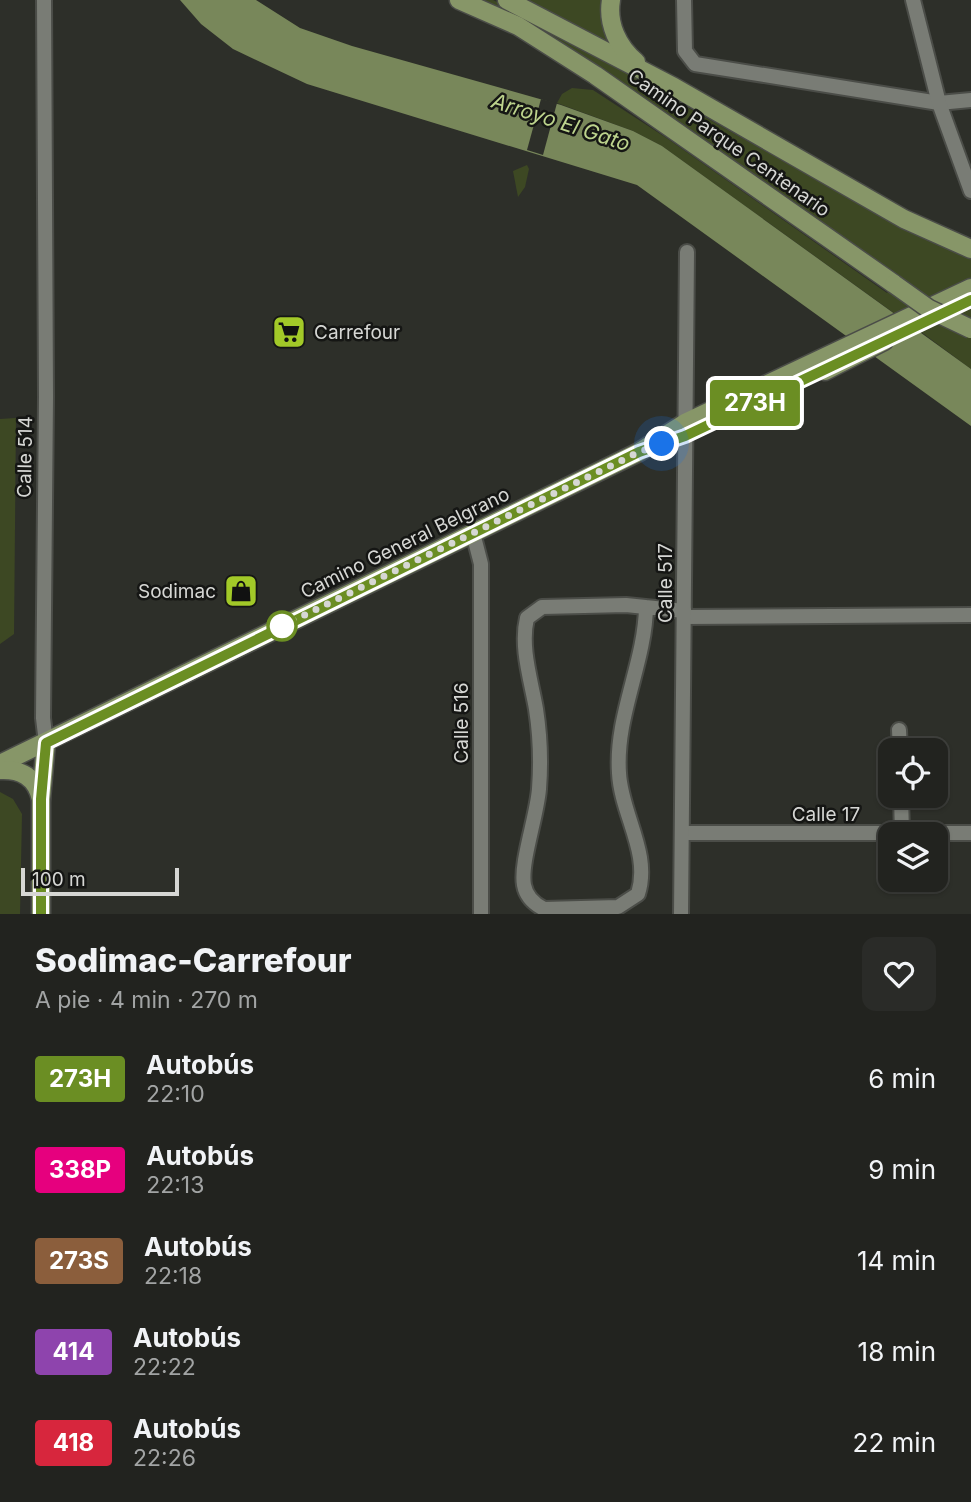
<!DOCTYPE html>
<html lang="es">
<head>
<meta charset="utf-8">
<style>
  :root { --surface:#22231f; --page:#2a2b28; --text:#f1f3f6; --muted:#a2a4a4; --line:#3f403d }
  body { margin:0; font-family:Inter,sans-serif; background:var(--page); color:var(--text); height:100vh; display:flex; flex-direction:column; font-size:26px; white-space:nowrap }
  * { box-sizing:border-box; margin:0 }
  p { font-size:23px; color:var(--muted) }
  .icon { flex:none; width:38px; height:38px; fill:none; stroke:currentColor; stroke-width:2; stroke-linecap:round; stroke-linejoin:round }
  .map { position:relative; height:914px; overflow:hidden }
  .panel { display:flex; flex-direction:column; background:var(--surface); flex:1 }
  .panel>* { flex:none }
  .badge { padding:0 14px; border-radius:5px; font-size:24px; line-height:46px }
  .tools { position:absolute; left:878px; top:738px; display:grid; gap:14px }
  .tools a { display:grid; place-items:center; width:70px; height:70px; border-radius:14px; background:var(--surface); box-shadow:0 2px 5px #0004,0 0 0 2px var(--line); font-size:35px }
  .scale { position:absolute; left:21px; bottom:18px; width:158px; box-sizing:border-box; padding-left:7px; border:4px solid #d6d7d4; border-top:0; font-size:19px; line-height:24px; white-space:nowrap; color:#d6d7d4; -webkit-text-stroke:5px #151614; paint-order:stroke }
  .you { position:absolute; width:35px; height:35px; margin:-18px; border:5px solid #fff; border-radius:50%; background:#1a73e8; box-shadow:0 0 0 10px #1a73e833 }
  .map>.badge { position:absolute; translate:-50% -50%; box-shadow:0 0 0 4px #fff }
  .round { display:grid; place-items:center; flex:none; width:74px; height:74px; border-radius:14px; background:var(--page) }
  .head { display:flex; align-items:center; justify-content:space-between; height:119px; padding:0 35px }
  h1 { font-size:33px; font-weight:800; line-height:52px }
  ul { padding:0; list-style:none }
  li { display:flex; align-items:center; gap:21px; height:91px; padding:0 35px }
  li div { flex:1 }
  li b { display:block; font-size:26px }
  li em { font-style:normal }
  li .badge { min-width:77px; font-weight:700; text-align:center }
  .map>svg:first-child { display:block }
  .green { fill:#3d4823 }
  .water { fill:#78875a }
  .pier { fill:#2d2f29 }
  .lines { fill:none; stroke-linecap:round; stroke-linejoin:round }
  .minor-casing { stroke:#4b4d48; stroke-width:18 }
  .major-casing { stroke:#4b4d48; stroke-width:21 }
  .minor { stroke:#797c75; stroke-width:14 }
  .major { stroke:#879668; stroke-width:18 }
  .major-bridge-casing { stroke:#4b4d48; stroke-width:21; stroke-linecap:butt }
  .major-bridge { stroke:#879668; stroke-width:18 }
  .line-casing { stroke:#fff; stroke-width:16 }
  .line { stroke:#6b8e23; stroke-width:10 }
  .walk { stroke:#d6d7d4; stroke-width:7; stroke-dasharray:0 12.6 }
  .stop-dot { fill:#fff; stroke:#6b8e23; stroke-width:3.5 }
  .labels { text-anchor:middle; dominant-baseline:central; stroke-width:5; stroke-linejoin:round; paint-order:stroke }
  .street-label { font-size:19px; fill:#d6d7d4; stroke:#151614 }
  .poi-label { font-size:19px; fill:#d6d7d4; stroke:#151614; text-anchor:start }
  .water-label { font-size:21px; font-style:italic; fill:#bdd48d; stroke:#151614 }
</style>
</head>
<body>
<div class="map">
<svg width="971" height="914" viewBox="0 0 971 914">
  <rect width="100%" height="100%" fill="#2d2f29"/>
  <g class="green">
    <polygon points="481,0 493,0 523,15 910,232 971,256 971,282 898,316 662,146 633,131 557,103 562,94 572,88 593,90 668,139 887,293 899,278 495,7"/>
    <polygon points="519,0 605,0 613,47"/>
    <polygon points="527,165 529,169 525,187 518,197 513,171"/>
    <polygon points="971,305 971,369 917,329"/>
    <polygon points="16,418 14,634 0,644 0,419"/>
    <polygon points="0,792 13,799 22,814 20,914 0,914"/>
  </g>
  <polygon class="water" points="180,0 256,0 300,28 352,46 561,105 633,131 662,146 971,369 971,426 637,185 307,84 233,49 201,24"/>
  <polygon class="pier" points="541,99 557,103 543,155 527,150"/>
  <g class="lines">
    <defs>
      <g id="minor">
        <polyline points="44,0 46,397 43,718 46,743"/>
        <polyline points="684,0 685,51 695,64 939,103 971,100"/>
        <polyline points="913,0 939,103 971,191"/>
        <polyline points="473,533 481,564 481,914"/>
        <path d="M646,607C645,663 615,716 619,773C621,814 651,853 638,894L618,907L544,909C534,904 526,896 524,885C520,863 537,816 539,789C541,763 540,735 536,709C531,680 520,647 527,618L542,607L626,605L684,611"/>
        <polyline points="684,617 971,615"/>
        <polyline points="899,730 900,751"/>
        <polyline points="901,796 902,834"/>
        <polyline points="682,833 971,833"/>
        <polyline points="681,914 687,252"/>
      </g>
      <g id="major">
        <polyline points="459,0 518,26 595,75 894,284"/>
        <polyline points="507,0 674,87 904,219 971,249"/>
        <path d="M611,0C607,24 618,47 636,62"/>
        <polyline points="825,371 884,341"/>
        <polyline points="0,764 639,452 685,423 971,288"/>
        <path d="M0,770C21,769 36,777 41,799"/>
        <polyline points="41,914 41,799 46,743"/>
      </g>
    </defs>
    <use href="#minor" class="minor-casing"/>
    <use href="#major" class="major-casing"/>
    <use href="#minor" class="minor"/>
    <use href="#major" class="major"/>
    <defs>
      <polyline id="major-bridge" points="894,284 929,309 971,329"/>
    </defs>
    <use href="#major-bridge" class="major-bridge-casing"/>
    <use href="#major-bridge" class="major-bridge"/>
  </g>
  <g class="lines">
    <defs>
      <polyline id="line" points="41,914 41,799 46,743 639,452 685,436 971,300"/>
    </defs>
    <use href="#line" class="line-casing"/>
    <use href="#line" class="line"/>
    <polyline class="walk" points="282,626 639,452 662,444"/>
  </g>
  <defs>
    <symbol id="supermarket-square" viewBox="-11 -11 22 22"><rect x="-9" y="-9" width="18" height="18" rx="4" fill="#a2c928" stroke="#151614"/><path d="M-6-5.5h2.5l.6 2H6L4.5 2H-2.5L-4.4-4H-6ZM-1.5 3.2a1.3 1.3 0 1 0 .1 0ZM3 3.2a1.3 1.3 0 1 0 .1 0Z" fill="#111"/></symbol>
    <symbol id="shop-square" viewBox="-11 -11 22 22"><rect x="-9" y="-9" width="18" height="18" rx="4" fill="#a2c928" stroke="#151614"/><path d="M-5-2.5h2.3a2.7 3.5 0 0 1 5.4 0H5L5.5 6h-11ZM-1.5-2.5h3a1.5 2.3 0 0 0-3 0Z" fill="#111"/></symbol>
  </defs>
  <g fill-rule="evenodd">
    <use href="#supermarket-square" x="270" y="313" width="38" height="38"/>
    <use href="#shop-square" x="222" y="572" width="38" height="38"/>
  </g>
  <circle class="stop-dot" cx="282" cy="626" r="14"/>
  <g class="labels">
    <g class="street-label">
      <text transform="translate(729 143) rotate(35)">Camino Parque Centenario</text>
      <text transform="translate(25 457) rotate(-89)">Calle 514</text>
      <text transform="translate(405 543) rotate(-26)">Camino General Belgrano</text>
      <text transform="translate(665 583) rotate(-90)">Calle 517</text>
      <text transform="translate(461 723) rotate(-90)">Calle 516</text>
      <text x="826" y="814">Calle 17</text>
    </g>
    <g class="poi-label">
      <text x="314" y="332">Carrefour</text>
      <text x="216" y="591" text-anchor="end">Sodimac</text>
    </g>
    <g class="water-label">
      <text transform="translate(561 122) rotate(18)">Arroyo El Gato</text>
    </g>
  </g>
</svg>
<div class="tools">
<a><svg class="icon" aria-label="locate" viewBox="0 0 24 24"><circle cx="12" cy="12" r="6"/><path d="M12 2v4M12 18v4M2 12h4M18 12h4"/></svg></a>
<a><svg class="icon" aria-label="layers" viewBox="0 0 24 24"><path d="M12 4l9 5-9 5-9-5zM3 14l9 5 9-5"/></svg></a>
</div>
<div class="scale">100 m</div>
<div class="you" style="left:662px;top:444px"></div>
<b class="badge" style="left:755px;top:403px;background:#6b8e23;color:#fff">273H</b>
</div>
<section class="panel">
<div class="head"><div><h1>Sodimac-Carrefour</h1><p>A pie · 4 min · 270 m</p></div><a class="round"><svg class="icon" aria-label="heart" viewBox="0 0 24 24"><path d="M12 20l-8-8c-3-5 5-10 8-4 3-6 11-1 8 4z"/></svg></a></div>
<ul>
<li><span class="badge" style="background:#6b8e23;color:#fff">273H</span><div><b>Autobús</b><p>22:10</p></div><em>6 min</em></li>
<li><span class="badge" style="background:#e6007e;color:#fff">338P</span><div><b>Autobús</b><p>22:13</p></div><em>9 min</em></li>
<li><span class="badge" style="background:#8b5e3c;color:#fff">273S</span><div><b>Autobús</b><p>22:18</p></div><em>14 min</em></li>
<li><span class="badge" style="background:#8e44ad;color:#fff">414</span><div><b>Autobús</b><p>22:22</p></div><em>18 min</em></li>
<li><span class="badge" style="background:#d7263d;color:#fff">418</span><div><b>Autobús</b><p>22:26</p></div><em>22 min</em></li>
</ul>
</section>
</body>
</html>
